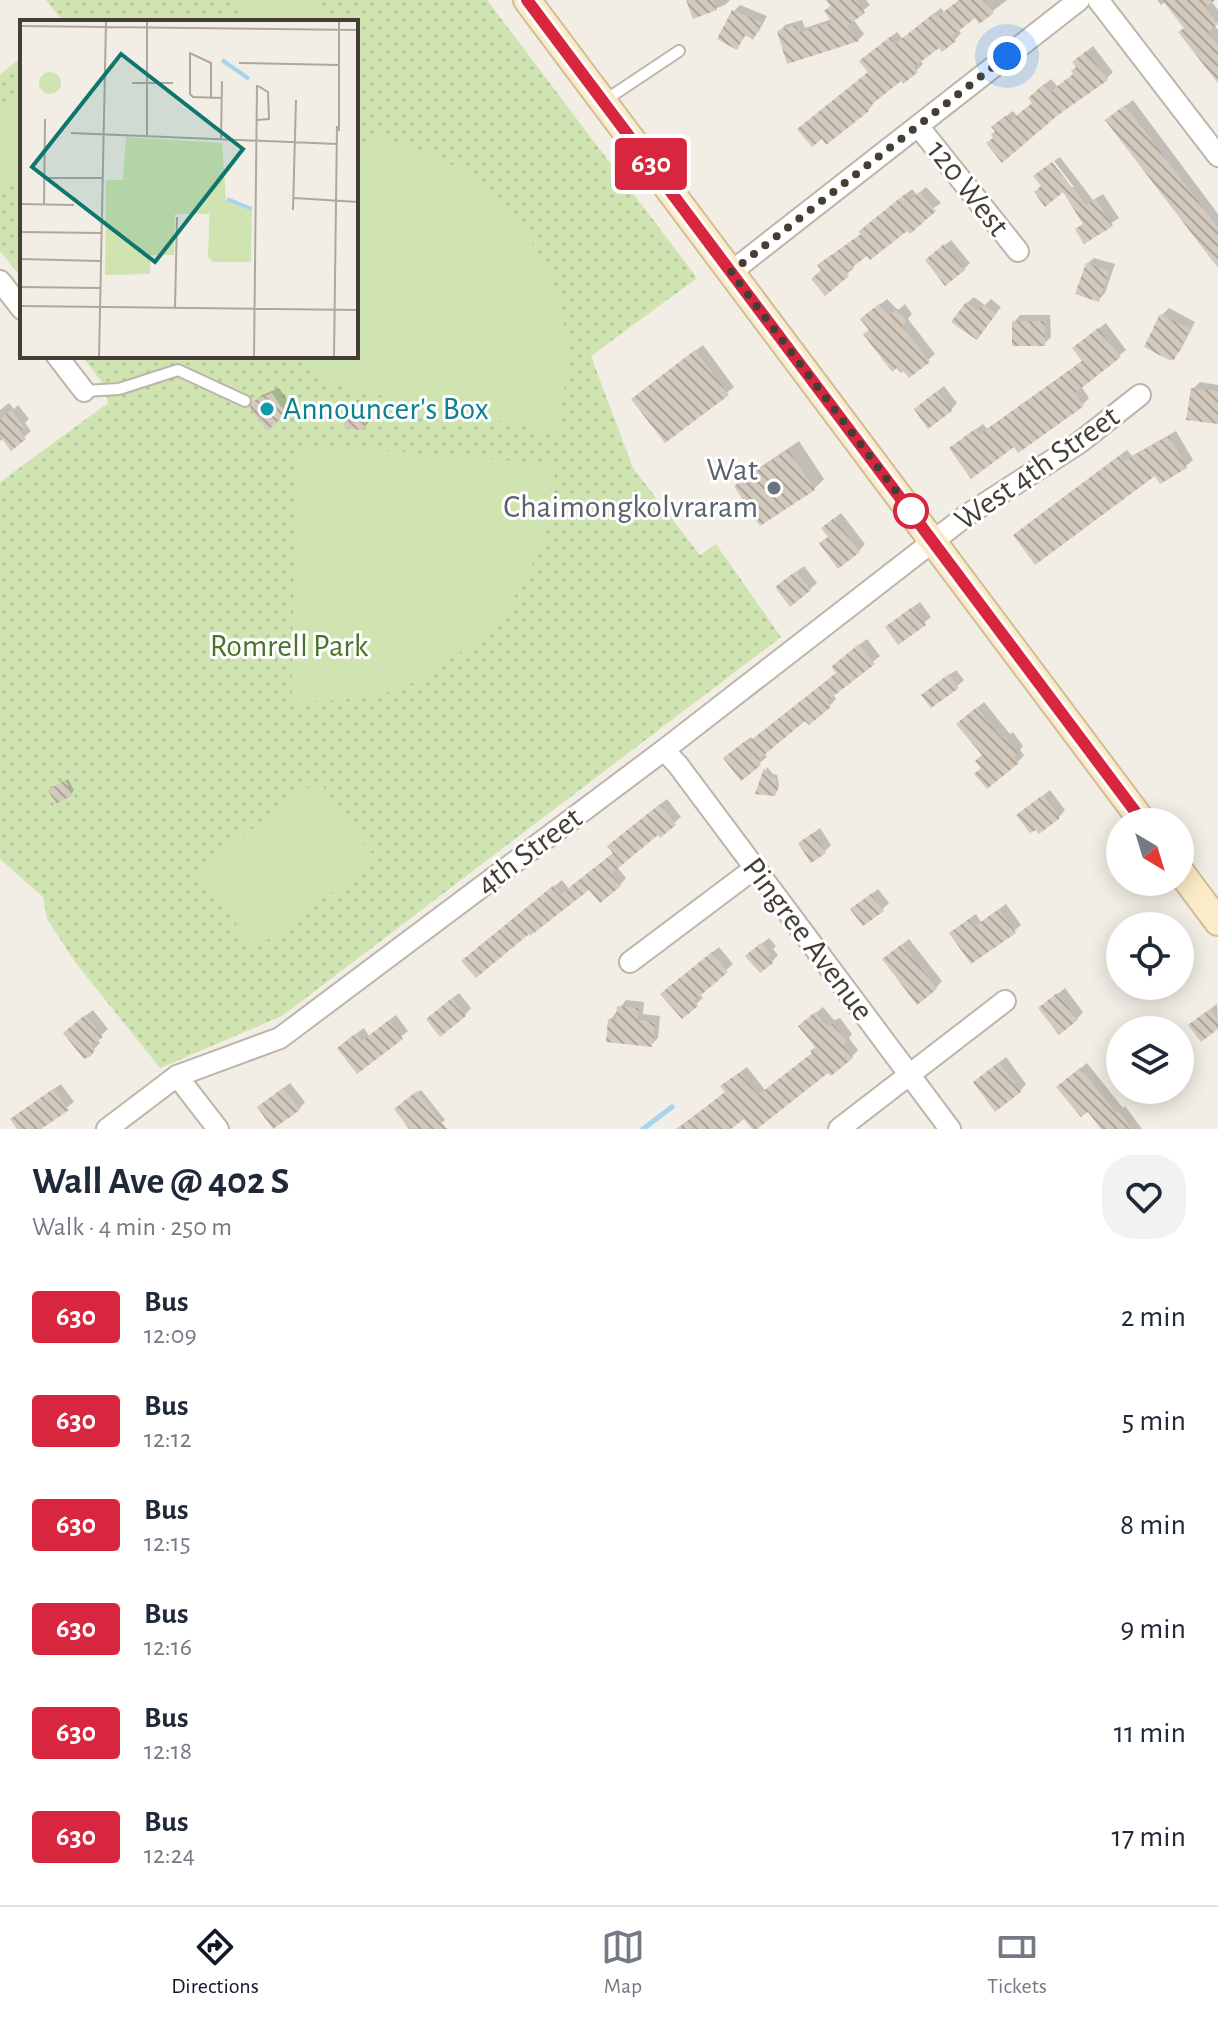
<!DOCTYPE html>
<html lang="en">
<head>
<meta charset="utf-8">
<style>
  :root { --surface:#fff; --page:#f2f2f3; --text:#1f2937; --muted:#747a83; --line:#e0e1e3; --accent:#111827 }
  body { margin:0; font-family:"Alegreya Sans",sans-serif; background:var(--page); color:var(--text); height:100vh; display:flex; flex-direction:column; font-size:30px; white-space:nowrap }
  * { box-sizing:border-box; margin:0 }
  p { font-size:26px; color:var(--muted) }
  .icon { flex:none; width:44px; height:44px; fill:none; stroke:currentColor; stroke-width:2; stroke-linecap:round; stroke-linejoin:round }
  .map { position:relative; height:1129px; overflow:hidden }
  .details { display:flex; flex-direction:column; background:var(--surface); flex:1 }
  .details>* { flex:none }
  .badge { padding:0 16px; border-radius:6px; font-size:28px; line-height:52px }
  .needle { width:52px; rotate:142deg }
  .buttons { position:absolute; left:1106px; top:808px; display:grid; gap:16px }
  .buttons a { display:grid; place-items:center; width:88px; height:88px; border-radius:50%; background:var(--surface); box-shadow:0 4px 20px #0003; font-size:40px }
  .you { position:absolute; width:40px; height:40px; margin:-20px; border:6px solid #fff; border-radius:50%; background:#1a73e8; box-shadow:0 0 0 12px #1a73e833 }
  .map>.badge { position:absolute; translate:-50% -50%; box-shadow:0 0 0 4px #fff }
  .round { display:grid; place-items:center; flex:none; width:84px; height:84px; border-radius:32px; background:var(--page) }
  .headline { display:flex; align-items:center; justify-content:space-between; height:136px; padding:0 32px }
  h1 { font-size:38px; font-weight:700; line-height:60px }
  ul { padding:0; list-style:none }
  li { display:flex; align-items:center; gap:24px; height:104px; padding:0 32px }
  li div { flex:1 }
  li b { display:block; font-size:30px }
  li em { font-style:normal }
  li .badge { min-width:88px; font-weight:700; text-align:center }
  .tab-bar { display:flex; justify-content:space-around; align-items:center; height:112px; border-top:2px solid var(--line); background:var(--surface); font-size:22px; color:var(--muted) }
  .tab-bar a { display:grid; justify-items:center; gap:4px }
  .tab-bar .current { color:var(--accent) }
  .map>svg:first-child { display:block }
  .park { fill:url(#park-dots) }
  .pitch { fill:#d0e4b1 }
  .shadow { fill:#0003 }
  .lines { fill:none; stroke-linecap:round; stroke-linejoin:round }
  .stream { stroke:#a5d4ec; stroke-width:5 }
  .building { fill:url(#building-back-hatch) }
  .service-casing { stroke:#bdb5a9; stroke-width:14 }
  .minor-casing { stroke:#bdb5a9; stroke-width:24 }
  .secondary-casing { stroke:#d0bd98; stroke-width:30 }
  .service { stroke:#fff; stroke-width:10 }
  .minor { stroke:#fff; stroke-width:20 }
  .secondary { stroke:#fcebc7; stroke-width:26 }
  .line-casing { stroke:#fff; stroke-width:18 }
  .line { stroke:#d7263d; stroke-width:12 }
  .walk { stroke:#443e36; stroke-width:8; stroke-dasharray:0 14.4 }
  .culture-dot { fill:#0f9aa8; stroke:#fff; stroke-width:3 }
  .worship-dot { fill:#6b7280; stroke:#fff; stroke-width:3 }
  .stop-dot { fill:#fff; stroke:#d7263d; stroke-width:4 }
  .labels { text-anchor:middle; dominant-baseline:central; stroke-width:6; stroke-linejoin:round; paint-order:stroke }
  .street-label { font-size:32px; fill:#443e36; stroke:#fff }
  .culture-label { font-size:32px; fill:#0d838f; stroke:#fff; text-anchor:start }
  .worship-label { font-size:32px; fill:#5b616d; stroke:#fff; text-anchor:end }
  .park-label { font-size:32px; fill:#4c732c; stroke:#fff }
  .inset-river { fill:none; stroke:#a5d4ec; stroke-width:4 }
  .inset-road { fill:none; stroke:#aca8a0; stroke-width:2 }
  .view { fill:#0f766e; fill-opacity:0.15; stroke:#0f766e; stroke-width:4 }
  .inset-edge { fill:none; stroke:#443e36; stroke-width:4 }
</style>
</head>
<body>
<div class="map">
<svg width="1218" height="1129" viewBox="0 0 1218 1129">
  <defs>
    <pattern id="park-dots" width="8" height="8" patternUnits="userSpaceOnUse" patternTransform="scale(2)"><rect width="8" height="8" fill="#d0e4b1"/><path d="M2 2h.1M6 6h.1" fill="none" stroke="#b4c599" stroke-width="1.8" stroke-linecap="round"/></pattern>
    <pattern id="building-back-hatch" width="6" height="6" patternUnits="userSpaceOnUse" patternTransform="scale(2)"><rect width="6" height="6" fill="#d3c9bc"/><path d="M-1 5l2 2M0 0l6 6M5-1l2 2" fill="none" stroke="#ada59a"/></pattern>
  </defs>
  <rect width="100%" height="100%" fill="#f2eee6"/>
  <g class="park">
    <polygon points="46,0 487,0 697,278 591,356 633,468 700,555 716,544 781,637 282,1016 160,1068 75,962 47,919 43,897 0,859 0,482 108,403 104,385 82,356 356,356 356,22 63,22"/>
    <polygon points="22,57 22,279 0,251 0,74"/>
  </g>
  <g class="pitch">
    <polygon points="234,0 312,0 329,22 250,22"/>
    <polygon points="22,91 22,179 0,196 0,108"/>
    <path d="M368,133C399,142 431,153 460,169C521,204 565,284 567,354C567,381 561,407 557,433L322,383L306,362L307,356H356V178Z"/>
    <path d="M311,445L556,464C548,547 524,608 454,657C436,670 417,683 395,690C362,701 326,700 292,702L295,458Z"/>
    <polygon points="318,780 377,860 255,949 197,870"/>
  </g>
  <g class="shadow">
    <polygon points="688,0 730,0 725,5 694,16"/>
    <polygon points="835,0 866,0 870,5 853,19 864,34 858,40 779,32 785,25 802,20 805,28 832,19"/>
    <polygon points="960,0 1007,0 980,21 976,16 958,29 961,33 955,40 939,45 920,60 923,64 916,71 901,78 872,101 874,103 868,110 826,142 870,72 868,55 897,32 903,39 941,8 944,12"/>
    <polygon points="1157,0 1210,0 1218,10 1218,22 1214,25 1218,30 1218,82 1186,27 1166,1 1161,5"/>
    <polygon points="740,5 767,16 759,31 753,37 747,34 737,47 734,11"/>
    <polygon points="1093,46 1113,72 1107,78 1083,96 1082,95 995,137 1000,121 1013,111 1017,116 1034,102 1037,91 1051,79 1058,87 1075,73 1081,56"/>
    <polygon points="1133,100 1218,214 1218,265 1115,114"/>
    <polygon points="1060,157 1093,200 1103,194 1119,218 1085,241 1084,223 1069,187 1074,187 1054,161"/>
    <polygon points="926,187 941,203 867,253 851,265 854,268 847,274 823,270 819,265 862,233 867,225 912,189 917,195"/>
    <polygon points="951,240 970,263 964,269 934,254"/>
    <polygon points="1094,258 1115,264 1105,293 1098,300 1087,264"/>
    <polygon points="974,297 985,305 991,299 1001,307 983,331 967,303"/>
    <polygon points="887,299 898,310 905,304 912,314 908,319 935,354 928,360 869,313"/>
    <polygon points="1169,308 1195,322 1180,351 1173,358 1147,346 1162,315"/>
    <polygon points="1020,315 1050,315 1051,337 1044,344 1014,322"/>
    <polygon points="1106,323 1126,350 1081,386 1089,398 1083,404 1019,451 1014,444 958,442 983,424 987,429 1084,360 1081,342"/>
    <polygon points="703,345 734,387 665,441 640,393"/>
    <polygon points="1200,382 1218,385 1218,422 1193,389"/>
    <polygon points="944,386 957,403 951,410 923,403"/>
    <polygon points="279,388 292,406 285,413 255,402 262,395"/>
    <polygon points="357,400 374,404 369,422 363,428 350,406"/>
    <polygon points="9,403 14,409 18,405 29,419 25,423 31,431 24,437 4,438 0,441 0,410"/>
    <polygon points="1176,431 1193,460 1186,466 1160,481 1155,473 1022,529 1127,450 1132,456"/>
    <polygon points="799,441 824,479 814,489 736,486 747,476"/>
    <polygon points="841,513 865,544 859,551 829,536 830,522"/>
    <polygon points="804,566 817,583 810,589 784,581"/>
    <polygon points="920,602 931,617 924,623 894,621"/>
    <polygon points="867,639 880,656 833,694 836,699 830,705 806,719 764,753 767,757 741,778 732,752 751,737 753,740 838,672 840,660"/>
    <polygon points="956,670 964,680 957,686 930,689"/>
    <polygon points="984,702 1010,734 1013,732 1023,746 1020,750 1024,755 1018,762 984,755 965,718"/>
    <polygon points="767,767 773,774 777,775 779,785 777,791 758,792"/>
    <polygon points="68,779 74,790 72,793 53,788"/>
    <polygon points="1050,790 1065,810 1059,817 1025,809"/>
    <polygon points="667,799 681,817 660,835 658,832 617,867 626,878 620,885 590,887 470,954 562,880 569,889 615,852 616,840"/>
    <polygon points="820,828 831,845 825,851 800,843"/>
    <polygon points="878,889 889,903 882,910 859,903"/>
    <polygon points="1006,904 1021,925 1014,931 958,927 976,914 981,922"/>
    <polygon points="769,938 776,946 773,949 778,955 772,962 755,949"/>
    <polygon points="909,939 942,981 936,988 891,953"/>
    <polygon points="719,947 733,964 699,994 703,998 696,1004 669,987"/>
    <polygon points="1065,988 1083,1012 1077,1019 1048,1002"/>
    <polygon points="459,993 471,1008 465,1015 435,1012"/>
    <polygon points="626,1000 644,1002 643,1014 660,1016 658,1038 651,1045 610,1020"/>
    <polygon points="1217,1004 1218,1027 1197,1019"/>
    <polygon points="823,1007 834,1020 840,1018 852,1034 849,1038 858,1050 852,1057 745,1116 727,1129 676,1129 727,1092 730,1080 747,1067 765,1090 814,1052 817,1047 807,1020"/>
    <polygon points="93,1010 108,1029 97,1039 100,1043 89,1054 72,1026"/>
    <polygon points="396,1015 408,1031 358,1071 346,1041 364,1028 369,1036"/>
    <polygon points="1006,1057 1026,1084 1020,1091 982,1076"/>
    <polygon points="1087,1063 1123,1108 1125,1106 1142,1129 1104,1129 1066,1081"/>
    <polygon points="290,1083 305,1102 299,1109 266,1101"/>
    <polygon points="61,1084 74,1102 42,1126 42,1129 19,1129 19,1113"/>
    <polygon points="421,1090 445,1120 434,1129 412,1129 399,1106"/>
  </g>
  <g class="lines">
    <polyline class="stream" points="643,1129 672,1107"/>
  </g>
  <g class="building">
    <polygon points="686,0 713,0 717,10 693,19"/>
    <polygon points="826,0 856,0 865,13 847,26 859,41 787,64 777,31 796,25 798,33 832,22 824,11 830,6"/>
    <polygon points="959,0 984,0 994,13 979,24 975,18 952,36 956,41 942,52 939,48 914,67 918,72 903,84 901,81 867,108 869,111 826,145 822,139 812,147 797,129 868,72 859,61 890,37 895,44 934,13 937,17"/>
    <polygon points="1162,0 1215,0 1205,8 1218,24 1208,32 1218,45 1218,83 1178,32 1184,28"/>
    <polygon points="732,10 762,23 753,40 745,35 737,50 717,39"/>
    <polygon points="1086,51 1108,80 1058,115 1002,163 986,143 993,138 991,135 995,131 991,127 1005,116 1010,121 1032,103 1028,98 1044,84 1050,92 1073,74 1071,71 1076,67 1072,62"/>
    <polygon points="1125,105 1218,228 1218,268 1105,120"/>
    <polygon points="1052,162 1086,205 1096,199 1113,226 1084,244 1075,229 1083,224 1063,192 1045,207 1034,192 1041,186 1033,176"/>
    <polygon points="919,192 936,211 910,234 907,231 870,260 867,256 846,272 849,276 825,296 811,279 821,270 817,265 861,234 858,232 905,194 910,200"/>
    <polygon points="944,244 965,270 945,286 925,260"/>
    <polygon points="1086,263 1109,271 1099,302 1075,294"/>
    <polygon points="966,302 978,311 983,304 996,314 977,340 951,322"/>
    <polygon points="879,304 890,315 897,309 907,322 902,326 930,362 909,378 903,371 901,373 897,368 892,372 863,334 869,330 860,319"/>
    <polygon points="1160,314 1190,329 1174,360 1169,360 1144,347"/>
    <rect x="1012" y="321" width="33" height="25"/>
    <polygon points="1098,328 1121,357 1075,393 1084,406 1018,453 1014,447 971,479 949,448 975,429 980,434 1082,361 1072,348"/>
    <polygon points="695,350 729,395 665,443 631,399"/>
    <polygon points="1191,388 1218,391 1218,424 1186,420"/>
    <polygon points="937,391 952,411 928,429 914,409"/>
    <polygon points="272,393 286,414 267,431 250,407 253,401"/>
    <polygon points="348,405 368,410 364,431 344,427"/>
    <polygon points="11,410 24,427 19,431 26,439 11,451 0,436 0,419"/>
    <polygon points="1169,436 1187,468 1160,484 1155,476 1035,565 1013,535 1120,455 1124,461"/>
    <polygon points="788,450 815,490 760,526 734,486"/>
    <polygon points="834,518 860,552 838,569 819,543 828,537 821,528"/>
    <polygon points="796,571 811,590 790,607 775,587"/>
    <polygon points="912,607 926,625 898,645 885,627"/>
    <polygon points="859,644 875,664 827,701 831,707 809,725 805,721 758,760 761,765 741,781 723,758 744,742 746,744 836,673 831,667"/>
    <polygon points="949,674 959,688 931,708 921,695"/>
    <polygon points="977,707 1002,739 1005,737 1018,753 1014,757 1019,763 987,789 974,774 981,768 975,761 982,755 956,724"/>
    <polygon points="764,768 770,777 775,777 778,789 775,796 755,794"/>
    <polygon points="65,780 73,795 56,804 48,790"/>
    <polygon points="1043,795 1060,818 1039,834 1036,830 1030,833 1016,815"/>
    <polygon points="660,804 676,825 660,838 658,835 611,874 621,886 600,903 589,890 530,936 529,934 476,978 461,961 554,885 561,894 613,853 607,846"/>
    <polygon points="813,833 826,853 811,863 798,843"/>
    <polygon points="871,894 884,911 863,926 850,909"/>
    <polygon points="999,909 1016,933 971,964 949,933 969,919 974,927"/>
    <polygon points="761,943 771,954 768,957 773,963 760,973 745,956"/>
    <polygon points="902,944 937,989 917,1005 882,959"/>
    <polygon points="712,952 728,972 694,1001 698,1006 682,1019 660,994"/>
    <polygon points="1057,993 1078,1020 1059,1035 1038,1008"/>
    <polygon points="452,998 466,1016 440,1037 426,1019"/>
    <polygon points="617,1006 639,1008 637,1020 655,1022 652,1047 606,1042 608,1019 616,1020"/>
    <polygon points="1210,1009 1218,1020 1218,1029 1201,1042 1188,1025"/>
    <polygon points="815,1012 827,1026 833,1024 847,1042 843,1045 853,1058 831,1076 828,1073 757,1129 752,1129 744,1119 731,1129 677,1129 725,1092 720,1086 740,1072 758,1095 812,1053 810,1051 815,1047 798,1026"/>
    <polygon points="85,1015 103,1037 91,1046 95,1050 91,1056 84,1059 63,1033"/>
    <polygon points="389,1020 403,1039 357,1074 337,1048 356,1033 362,1041"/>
    <polygon points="999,1062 1021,1092 995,1112 973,1082"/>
    <polygon points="1080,1068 1116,1113 1118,1111 1132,1129 1101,1129 1088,1112 1081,1117 1056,1087"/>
    <polygon points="283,1088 300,1110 273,1129 257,1107"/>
    <polygon points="53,1089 69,1110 41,1129 17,1129 10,1119"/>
    <polygon points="417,1091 447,1129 409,1129 394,1109"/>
  </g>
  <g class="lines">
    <defs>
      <g id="service">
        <polyline points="604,101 679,51"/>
        <polyline points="84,391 119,389 178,370 245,401"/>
      </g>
      <g id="minor">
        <polyline points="1098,0 1218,156"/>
        <polyline points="918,126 1018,251"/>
        <polyline points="731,272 1079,0"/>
        <polyline points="0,281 22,309"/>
        <polyline points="57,356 84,391"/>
        <polyline points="664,750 678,765 950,1129"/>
        <polyline points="630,962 755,868"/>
        <polyline points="177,1076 218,1129"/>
        <polyline points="107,1129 177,1076 280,1038 664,750 967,515 1079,443 1140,395"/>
        <polyline points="839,1129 1005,1001"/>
      </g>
      <g id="secondary">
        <polyline points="527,0 1143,822"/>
        <polyline points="1180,871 1218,922"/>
      </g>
    </defs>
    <use href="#service" class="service-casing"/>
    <use href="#minor" class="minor-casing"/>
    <use href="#secondary" class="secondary-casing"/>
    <use href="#service" class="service"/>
    <use href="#minor" class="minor"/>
    <use href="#secondary" class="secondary"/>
  </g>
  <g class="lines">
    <defs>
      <polyline id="line" points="527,0 1143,822"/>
    </defs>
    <use href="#line" class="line-casing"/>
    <use href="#line" class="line"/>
    <polyline class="walk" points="911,511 916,518 731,272 1007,56"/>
  </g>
  <circle class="culture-dot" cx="267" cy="409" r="8"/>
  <circle class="worship-dot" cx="774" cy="488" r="8"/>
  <circle class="stop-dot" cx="911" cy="511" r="16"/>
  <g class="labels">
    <g class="street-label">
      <text transform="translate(968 188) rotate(52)">120 West</text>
      <text transform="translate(1037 468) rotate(-35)">West 4th Street</text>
      <text transform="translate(529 851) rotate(-37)">4th Street</text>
      <text transform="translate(808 939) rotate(53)">Pingree Avenue</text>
    </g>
    <g class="culture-label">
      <text x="283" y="409">Announcer's Box</text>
    </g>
    <g class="worship-label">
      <text x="758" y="470">Wat<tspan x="758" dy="37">Chaimongkolvraram</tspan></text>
    </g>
    <g class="park-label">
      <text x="289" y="646">Romrell Park</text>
    </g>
  </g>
  <g transform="translate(20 20)">
    <rect width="338" height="338" fill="#f2eee6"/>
    <path d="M190,174L232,189L231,242H193L188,237Z" fill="#d0e4b1"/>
    <path d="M106,117L202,123L206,180L191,174L189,194H155L154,235H130V254L85,255L86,160H103Z" fill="#d0e4b1"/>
    <path d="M19 63a11 11 0 1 1 22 0a11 11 0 1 1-22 0ZM135,141L160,149L141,173L115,152ZM113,155L132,182L108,200L100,178ZM136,188H139L153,216L125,218L110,203Z" fill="#d0e4b1"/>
    <path class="inset-river" d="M202,40L229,59M207,179L232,189"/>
    <path class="inset-road" d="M319,0V111M0,6L338,10M219,43L318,45M112,63H153M191,77V43L170,33V74L173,77L202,78M237,100L249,99L248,72L238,66M51,113L317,124M127,115V0M201,120L202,61M24,158H83M274,178L338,182M0,184L54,185M24,185L25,99M273,190L276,80M0,212L82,213M0,239L80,241M0,267L80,268M0,286L338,290M155,288L157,197M79,338L86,1M234,338L237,65M314,338L317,106"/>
    <path class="view" d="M101,34L223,129L135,242L12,147Z"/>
    <rect width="338" height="338" class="inset-edge"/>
  </g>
</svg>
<div class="buttons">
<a><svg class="needle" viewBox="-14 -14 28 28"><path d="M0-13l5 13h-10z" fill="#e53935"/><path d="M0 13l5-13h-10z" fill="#747a83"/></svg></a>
<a><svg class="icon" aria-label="locate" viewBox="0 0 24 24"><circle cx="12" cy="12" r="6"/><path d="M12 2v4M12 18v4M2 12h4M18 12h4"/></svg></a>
<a><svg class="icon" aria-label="layers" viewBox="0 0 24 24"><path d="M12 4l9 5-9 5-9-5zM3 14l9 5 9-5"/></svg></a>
</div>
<div class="you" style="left:1007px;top:56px"></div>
<b class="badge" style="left:651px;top:164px;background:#d7263d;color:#fff">630</b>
</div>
<section class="details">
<div class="headline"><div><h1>Wall Ave @ 402 S</h1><p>Walk · 4 min · 250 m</p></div><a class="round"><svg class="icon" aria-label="heart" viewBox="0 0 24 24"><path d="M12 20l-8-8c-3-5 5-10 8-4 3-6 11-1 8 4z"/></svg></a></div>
<ul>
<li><span class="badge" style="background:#d7263d;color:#fff">630</span><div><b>Bus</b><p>12:09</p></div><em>2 min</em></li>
<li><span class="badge" style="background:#d7263d;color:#fff">630</span><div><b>Bus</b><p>12:12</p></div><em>5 min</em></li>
<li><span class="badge" style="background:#d7263d;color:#fff">630</span><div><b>Bus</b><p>12:15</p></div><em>8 min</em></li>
<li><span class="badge" style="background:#d7263d;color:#fff">630</span><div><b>Bus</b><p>12:16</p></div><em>9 min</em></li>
<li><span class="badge" style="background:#d7263d;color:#fff">630</span><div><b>Bus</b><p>12:18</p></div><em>11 min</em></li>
<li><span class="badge" style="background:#d7263d;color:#fff">630</span><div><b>Bus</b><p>12:24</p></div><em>17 min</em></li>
</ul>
</section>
<nav class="tab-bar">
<a class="current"><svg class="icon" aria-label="directions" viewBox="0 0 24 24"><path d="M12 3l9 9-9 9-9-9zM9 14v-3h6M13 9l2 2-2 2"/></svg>Directions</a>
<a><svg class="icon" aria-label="map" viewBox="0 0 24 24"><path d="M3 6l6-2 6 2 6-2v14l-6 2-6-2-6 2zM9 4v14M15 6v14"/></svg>Map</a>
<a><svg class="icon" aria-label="tickets" viewBox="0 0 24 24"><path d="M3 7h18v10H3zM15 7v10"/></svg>Tickets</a>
</nav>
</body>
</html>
